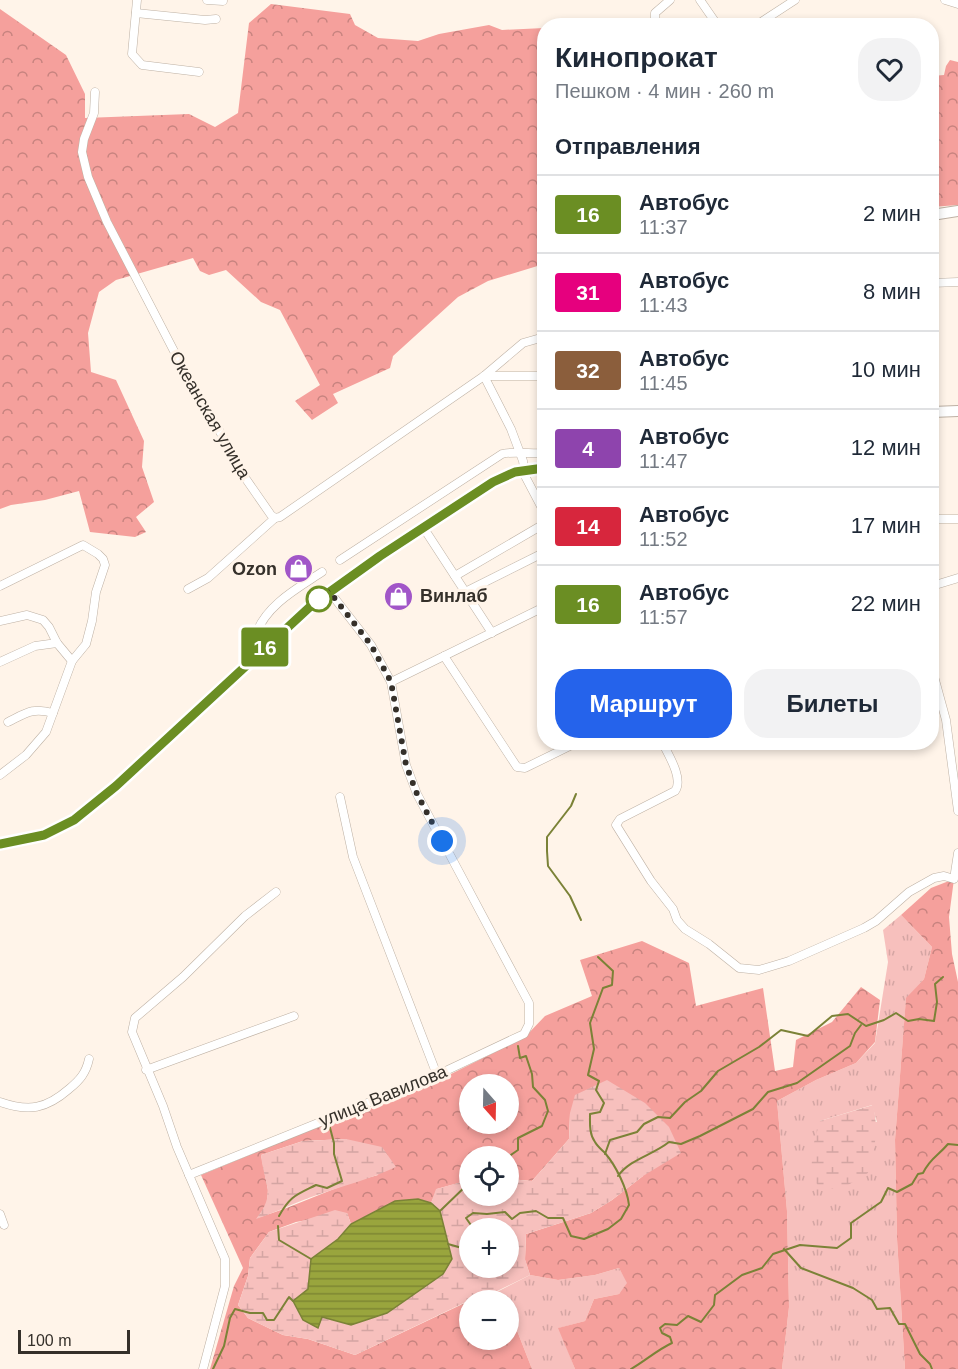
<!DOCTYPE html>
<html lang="ru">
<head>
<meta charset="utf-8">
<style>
  :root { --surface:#fff; --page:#f2f2f3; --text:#1f2937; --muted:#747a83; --line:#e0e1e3; --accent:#2563eb }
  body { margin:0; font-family:Helvetica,sans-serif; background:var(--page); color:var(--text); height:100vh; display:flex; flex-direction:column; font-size:22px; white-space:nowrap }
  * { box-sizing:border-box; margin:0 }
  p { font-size:20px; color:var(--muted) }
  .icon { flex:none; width:33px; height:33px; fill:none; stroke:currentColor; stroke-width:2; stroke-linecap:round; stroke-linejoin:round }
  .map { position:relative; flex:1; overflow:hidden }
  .details { position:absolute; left:537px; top:18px; width:402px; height:732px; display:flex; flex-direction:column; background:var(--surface); border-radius:24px; box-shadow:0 3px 9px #0003 }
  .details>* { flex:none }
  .badge { padding:0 12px; border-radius:4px; font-size:21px; line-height:39px }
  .needle { width:39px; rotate:160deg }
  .tools { position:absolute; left:459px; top:1074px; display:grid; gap:12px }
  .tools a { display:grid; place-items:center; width:60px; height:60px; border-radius:50%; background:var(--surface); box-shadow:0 3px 9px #0003; font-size:30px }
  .scale { position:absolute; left:18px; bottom:15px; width:112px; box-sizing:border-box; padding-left:6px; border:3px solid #35302a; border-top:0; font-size:16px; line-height:21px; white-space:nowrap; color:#35302a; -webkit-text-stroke:4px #fff4e9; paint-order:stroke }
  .you { position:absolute; width:30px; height:30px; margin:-15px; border:4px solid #fff; border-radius:50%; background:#1a73e8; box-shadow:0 0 0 9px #1a73e833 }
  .map>.badge { position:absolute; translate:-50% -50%; box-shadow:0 0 0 3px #fff }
  h2 { padding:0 18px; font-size:22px; line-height:54px }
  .round { display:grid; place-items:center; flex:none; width:63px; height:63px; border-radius:24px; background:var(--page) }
  .summary { display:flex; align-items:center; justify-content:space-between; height:102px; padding:0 18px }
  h1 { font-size:28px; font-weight:800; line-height:45px }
  .cta { display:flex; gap:12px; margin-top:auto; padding:12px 18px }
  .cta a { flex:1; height:69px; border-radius:24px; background:var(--accent); color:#fff; font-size:24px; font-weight:800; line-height:69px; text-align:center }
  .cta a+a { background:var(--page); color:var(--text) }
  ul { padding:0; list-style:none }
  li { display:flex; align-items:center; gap:18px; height:78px; padding:0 18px; border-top:2px solid var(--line) }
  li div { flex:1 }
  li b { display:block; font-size:22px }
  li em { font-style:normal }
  li .badge { min-width:66px; font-weight:700; text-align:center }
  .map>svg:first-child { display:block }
  .grass { fill:url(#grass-tufts); fill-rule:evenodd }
  .forest { fill:url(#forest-crowns); fill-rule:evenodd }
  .wetland { fill:url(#wetland-marsh); fill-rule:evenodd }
  .water { fill:url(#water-rules); stroke:#7b8237; stroke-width:1.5 }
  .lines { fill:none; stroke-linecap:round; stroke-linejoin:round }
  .stream { stroke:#7b8237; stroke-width:2 }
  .minor-casing { stroke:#beb1a4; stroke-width:9 }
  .secondary-casing { stroke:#beb1a4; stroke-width:12 }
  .minor { stroke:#fff; stroke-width:8 }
  .secondary { stroke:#fff; stroke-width:10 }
  .line-casing { stroke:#fff; stroke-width:14 }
  .line { stroke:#6b8e23; stroke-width:9 }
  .walk { stroke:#35302a; stroke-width:6; stroke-dasharray:0 10.8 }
  .stop-dot { fill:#fff; stroke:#6b8e23; stroke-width:3 }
  .labels { text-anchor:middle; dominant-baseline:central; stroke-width:6; stroke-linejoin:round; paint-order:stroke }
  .street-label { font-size:18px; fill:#35302a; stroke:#fff4e9 }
  .poi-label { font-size:18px; font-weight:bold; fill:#35302a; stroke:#fff4e9; text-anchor:end }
</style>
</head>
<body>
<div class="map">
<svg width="958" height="1369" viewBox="0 0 958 1369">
  <defs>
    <pattern id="grass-tufts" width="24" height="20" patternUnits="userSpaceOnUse" patternTransform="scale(1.5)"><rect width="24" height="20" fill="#f7c0bd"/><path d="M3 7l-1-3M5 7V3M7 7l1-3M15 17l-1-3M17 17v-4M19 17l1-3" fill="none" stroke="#d4a5a3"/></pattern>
    <pattern id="forest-crowns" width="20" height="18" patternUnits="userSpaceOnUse" patternTransform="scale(1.5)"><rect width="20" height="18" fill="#f5a09c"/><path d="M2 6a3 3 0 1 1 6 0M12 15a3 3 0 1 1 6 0" fill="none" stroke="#c7837f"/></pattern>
    <pattern id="wetland-marsh" width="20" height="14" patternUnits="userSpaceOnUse" patternTransform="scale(1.5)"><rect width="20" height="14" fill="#f7c0bd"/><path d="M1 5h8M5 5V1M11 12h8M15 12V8" fill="none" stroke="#d4a5a3"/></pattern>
    <pattern id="water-rules" width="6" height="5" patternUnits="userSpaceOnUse" patternTransform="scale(1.5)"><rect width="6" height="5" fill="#99a53d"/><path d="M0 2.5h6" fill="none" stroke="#7e8733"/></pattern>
  </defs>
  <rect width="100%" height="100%" fill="#fff4e9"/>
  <g class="grass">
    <path d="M901,915L932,947L924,979L906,999L895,1140L897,1239L905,1369H782L789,1307L787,1211L777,1101L816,1080L856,1063L875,1043L888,962L883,930ZM872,1105L877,1122L820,1121Z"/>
    <polygon points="619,1268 628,1283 619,1294 594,1299 585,1321 559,1328 575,1369 532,1369 509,1310 508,1300 501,1300 495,1293 530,1275 558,1280 595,1275"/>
  </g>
  <g class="forest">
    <polygon points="271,4 350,14 355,25 378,38 418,41 439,34 489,25 502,30 544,28 544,264 488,281 458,297 393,356 390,368 333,394 338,403 312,420 295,401 320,385 280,310 261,302 226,270 209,275 200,271 193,258 116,280 99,292 88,333 91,372 116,380 144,441 142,467 154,502 136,517 146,532 135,537 90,532 79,491 45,500 11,505 0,509 0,9 66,55 85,94 85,118 189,114 215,127 238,113 249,23"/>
    <polygon points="950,60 958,62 958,205 932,207 932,76 944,75 946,66"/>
    <polygon points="954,879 949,917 952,954 958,982 958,1369 905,1369 897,1239 895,1140 906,998 924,979 932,947 901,915 931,888"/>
    <path d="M642,941L689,963L696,1006L763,988L775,1071L793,1067L796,1040L832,1022L861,987L880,1000L875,1042L856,1063L816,1080L777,1101L787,1211L789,1307L782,1369H575L558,1328L585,1321L594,1299L619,1294L627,1283L619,1268L595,1275L558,1280L530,1275L525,1260L526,1234L591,1213L612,1200L643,1176L570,1113L569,1139L532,1181L509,1179L508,1156H470L469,1180L437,1189L431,1203C399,1193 379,1210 351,1224L347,1213L296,1222L269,1232L250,1258L248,1276L238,1305L248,1318L283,1335L308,1339L355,1355L469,1301L470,1340H508L509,1310L532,1369H210L234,1286L243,1268L201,1175L310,1130L339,1121L425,1087L525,1037L545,1016L592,996L580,960ZM470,1084H508V1124H470ZM346,1139L378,1175C336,1185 298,1206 257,1218L267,1205L268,1190L261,1155L303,1141Z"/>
  </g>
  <g class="wetland">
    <path d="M607,1080L645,1103L669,1127L681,1153L643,1176L612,1200L591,1213L526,1234L525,1259L530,1275L495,1292L470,1300L355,1355L308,1339L283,1335L248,1318L238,1305L248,1276L250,1258L269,1232L335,1210L347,1213L351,1224L338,1239L311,1259L308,1289L293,1302L303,1320L318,1328L321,1317L351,1325L452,1259L440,1212L431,1203L436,1189L469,1180L470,1196H508L509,1179L532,1181L569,1139L570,1113L575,1095ZM470,1228H508V1268H470Z"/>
    <path d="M873,1105C879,1129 875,1149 868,1173L848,1185L820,1191L811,1170L813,1146L820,1121Z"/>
    <path d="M346,1139L382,1147L396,1167C370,1179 343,1186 317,1195C296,1202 277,1212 256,1219C277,1193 264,1185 261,1155L303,1141Z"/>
  </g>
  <polygon class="water" points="418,1199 431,1203 440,1211 452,1259 443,1274 387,1313 351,1325 322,1317 318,1328 303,1320 293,1301 308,1289 311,1259 338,1239 351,1224 395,1201"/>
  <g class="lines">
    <g class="stream">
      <polyline points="576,794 571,806 547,837 547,851 548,866 570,896 581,920"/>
      <polyline points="605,1154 610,1140 637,1132 644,1124 658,1117 670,1118 685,1102 701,1091 718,1071 759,1047 781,1030 808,1036 832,1016 848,1014 866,1026 884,1020 896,1013 908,1021 919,1019 934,1021 937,1002 935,984 943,977"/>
      <polyline points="508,1157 518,1150 518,1138 542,1126 548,1111 545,1100 533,1087 532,1074 526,1056 520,1058 518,1046"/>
      <path d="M618,1176C630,1159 653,1155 669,1142L681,1144L700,1136L753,1109L768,1092L797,1083L850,1046L855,1033L861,1025"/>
      <polyline points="440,1211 470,1182"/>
      <path d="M279,1216C290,1196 296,1195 316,1185L327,1188L342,1181L334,1154V1143L329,1124"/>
      <polyline points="278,1226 279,1240 311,1259"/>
      <path d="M473,1228L466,1218L473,1213L487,1214L505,1212L512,1219L520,1213L536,1211L548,1218H563L571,1236L584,1239L608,1229L621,1219L629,1205C627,1188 616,1166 605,1153C602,1150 597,1146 595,1142C589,1134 590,1123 590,1114L600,1112L604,1103L596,1090L599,1081L588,1075L594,1049L590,1023L603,988L612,985L613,971L598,957"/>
      <polyline points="448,1244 462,1248 470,1248"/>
      <polyline points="784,1249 801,1268 853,1288 872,1300 877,1309 890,1308 899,1324 905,1324 920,1354 930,1364 932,1369"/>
      <polyline points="213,1369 224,1346 230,1318 235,1309 250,1313 263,1313 267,1320 274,1320 289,1297 293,1301"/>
      <path d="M631,1369C645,1361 657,1350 672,1343L670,1337L662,1333L660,1328L665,1324L677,1325L688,1316L701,1322L714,1305L715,1295L742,1275L762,1268L773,1254L800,1245L837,1248L851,1238V1223L881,1202L888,1188L897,1192L912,1184L918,1174L923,1173C930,1158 938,1156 948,1144L958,1145"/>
    </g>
    <defs>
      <g id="minor">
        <polyline points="137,0 132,54 142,65 199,72"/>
        <polyline points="207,0 223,1"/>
        <polyline points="700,0 718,26"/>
        <polyline points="945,0 958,4"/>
        <polyline points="136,13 205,20 216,19"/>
        <polyline points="659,26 655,20 655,13 670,0"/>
        <polyline points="755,26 795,0"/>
        <polyline points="95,92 94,113 84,139 82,152 88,177 107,222 189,380 208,410 246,479 271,515 275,518 280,517 484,376 523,343 544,337"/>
        <polyline points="932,283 958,282"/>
        <polyline points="544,376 484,376 511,429 523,461 525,476 544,512"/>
        <polyline points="932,519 958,519"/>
        <polyline points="423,527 492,633"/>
        <path d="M340,560L502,454C510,451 534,454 544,453"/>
        <polyline points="455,576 544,524"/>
        <polyline points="0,586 83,545 98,554 103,559 105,565 96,592 92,621 86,644 72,661 46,732 26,755 0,775"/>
        <polyline points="932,586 958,578"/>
        <polyline points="188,589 208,578 275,518"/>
        <polyline points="329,591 371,645 391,682 406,765 417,794 442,841"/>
        <polyline points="465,592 539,555 544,555"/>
        <polyline points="0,621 27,615 43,620 49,627 57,643 72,661"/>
        <polyline points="444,656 517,767 525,768 578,742"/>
        <polyline points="0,662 35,646 57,643"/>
        <path d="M249,662C251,652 253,642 256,634C266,605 298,588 322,572"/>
        <polyline points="932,669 946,720 958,811"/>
        <polyline points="391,682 544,607"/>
        <path d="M8,722C26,713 33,707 53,713"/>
        <path d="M662,742C668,754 684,779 675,791L620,819L616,825L651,881L673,909L677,920L685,929L709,944L739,968L759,970L789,961L864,928L876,921L909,892L934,878L944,876L954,879L958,853"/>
        <polyline points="340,797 353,857 437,1075"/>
        <polyline points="146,1070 294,1016"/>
        <path d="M0,1102C29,1112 46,1109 69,1089C80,1080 86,1073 89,1059"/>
        <polyline points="189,1175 437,1075 524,1034 529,1024 529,1003 450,855"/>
        <polyline points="0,1214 4,1225"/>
        <polyline points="203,1369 225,1286 225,1259 177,1147 163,1106 132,1032 135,1018 183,977 245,916 276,892"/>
      </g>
      <g id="secondary">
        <polyline points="932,215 958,211"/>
        <polyline points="932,412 958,411"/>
        <polyline points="0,844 44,835 73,820 116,786 313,604 380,556 493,482 515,472 544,468"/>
      </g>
    </defs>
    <use href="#minor" class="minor-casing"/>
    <use href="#secondary" class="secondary-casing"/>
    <use href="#minor" class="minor"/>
    <use href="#secondary" class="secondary"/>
  </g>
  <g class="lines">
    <defs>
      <polyline id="line" points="0,844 44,835 74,820 116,786 313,604 380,556 493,482 515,472 544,468"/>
    </defs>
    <use href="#line" class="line-casing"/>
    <use href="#line" class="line"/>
    <polyline class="walk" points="319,599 329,591 371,645 391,682 406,765 417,794 442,841"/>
  </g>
  <defs>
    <symbol id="shop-disc" viewBox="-11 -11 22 22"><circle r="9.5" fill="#a156c8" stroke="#fff4e9"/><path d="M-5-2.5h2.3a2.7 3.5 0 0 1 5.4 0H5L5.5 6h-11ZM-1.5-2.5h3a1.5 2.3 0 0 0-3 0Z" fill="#fff"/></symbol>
  </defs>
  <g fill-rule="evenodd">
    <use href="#shop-disc" x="282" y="552" width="33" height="33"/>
    <use href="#shop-disc" x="382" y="580" width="33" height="33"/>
  </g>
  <circle class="stop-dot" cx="319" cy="599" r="12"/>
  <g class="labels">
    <g class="street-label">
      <text transform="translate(210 415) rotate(60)">Океанская улица</text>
      <text transform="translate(383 1096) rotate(-22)">улица Вавилова</text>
    </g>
    <g class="poi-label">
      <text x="277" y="569">Ozon</text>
      <text x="420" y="596" text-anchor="start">Винлаб</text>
    </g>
  </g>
</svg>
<div class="tools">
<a><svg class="needle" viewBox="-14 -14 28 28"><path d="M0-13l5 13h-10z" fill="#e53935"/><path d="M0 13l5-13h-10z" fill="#747a83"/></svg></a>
<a><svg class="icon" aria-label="locate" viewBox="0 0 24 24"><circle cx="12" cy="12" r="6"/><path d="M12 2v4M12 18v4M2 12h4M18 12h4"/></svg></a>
<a>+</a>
<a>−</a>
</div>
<div class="scale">100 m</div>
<div class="you" style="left:442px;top:841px"></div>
<b class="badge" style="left:265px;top:647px;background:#6b8e23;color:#fff">16</b>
<section class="details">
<div class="summary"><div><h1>Кинопрокат</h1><p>Пешком · 4 мин · 260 m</p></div><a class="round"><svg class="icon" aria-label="heart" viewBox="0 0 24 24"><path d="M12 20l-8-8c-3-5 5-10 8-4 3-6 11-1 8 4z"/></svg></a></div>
<h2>Отправления</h2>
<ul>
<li><span class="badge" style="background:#6b8e23;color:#fff">16</span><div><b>Автобус</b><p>11:37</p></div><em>2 мин</em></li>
<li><span class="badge" style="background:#e6007e;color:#fff">31</span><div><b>Автобус</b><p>11:43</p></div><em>8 мин</em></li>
<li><span class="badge" style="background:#8b5e3c;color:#fff">32</span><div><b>Автобус</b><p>11:45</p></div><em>10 мин</em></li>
<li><span class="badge" style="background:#8e44ad;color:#fff">4</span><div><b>Автобус</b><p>11:47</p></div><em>12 мин</em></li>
<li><span class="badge" style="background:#d7263d;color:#fff">14</span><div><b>Автобус</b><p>11:52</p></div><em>17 мин</em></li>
<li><span class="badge" style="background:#6b8e23;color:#fff">16</span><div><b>Автобус</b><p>11:57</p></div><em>22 мин</em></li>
</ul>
<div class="cta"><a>Маршрут</a><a>Билеты</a></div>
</section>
</div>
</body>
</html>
